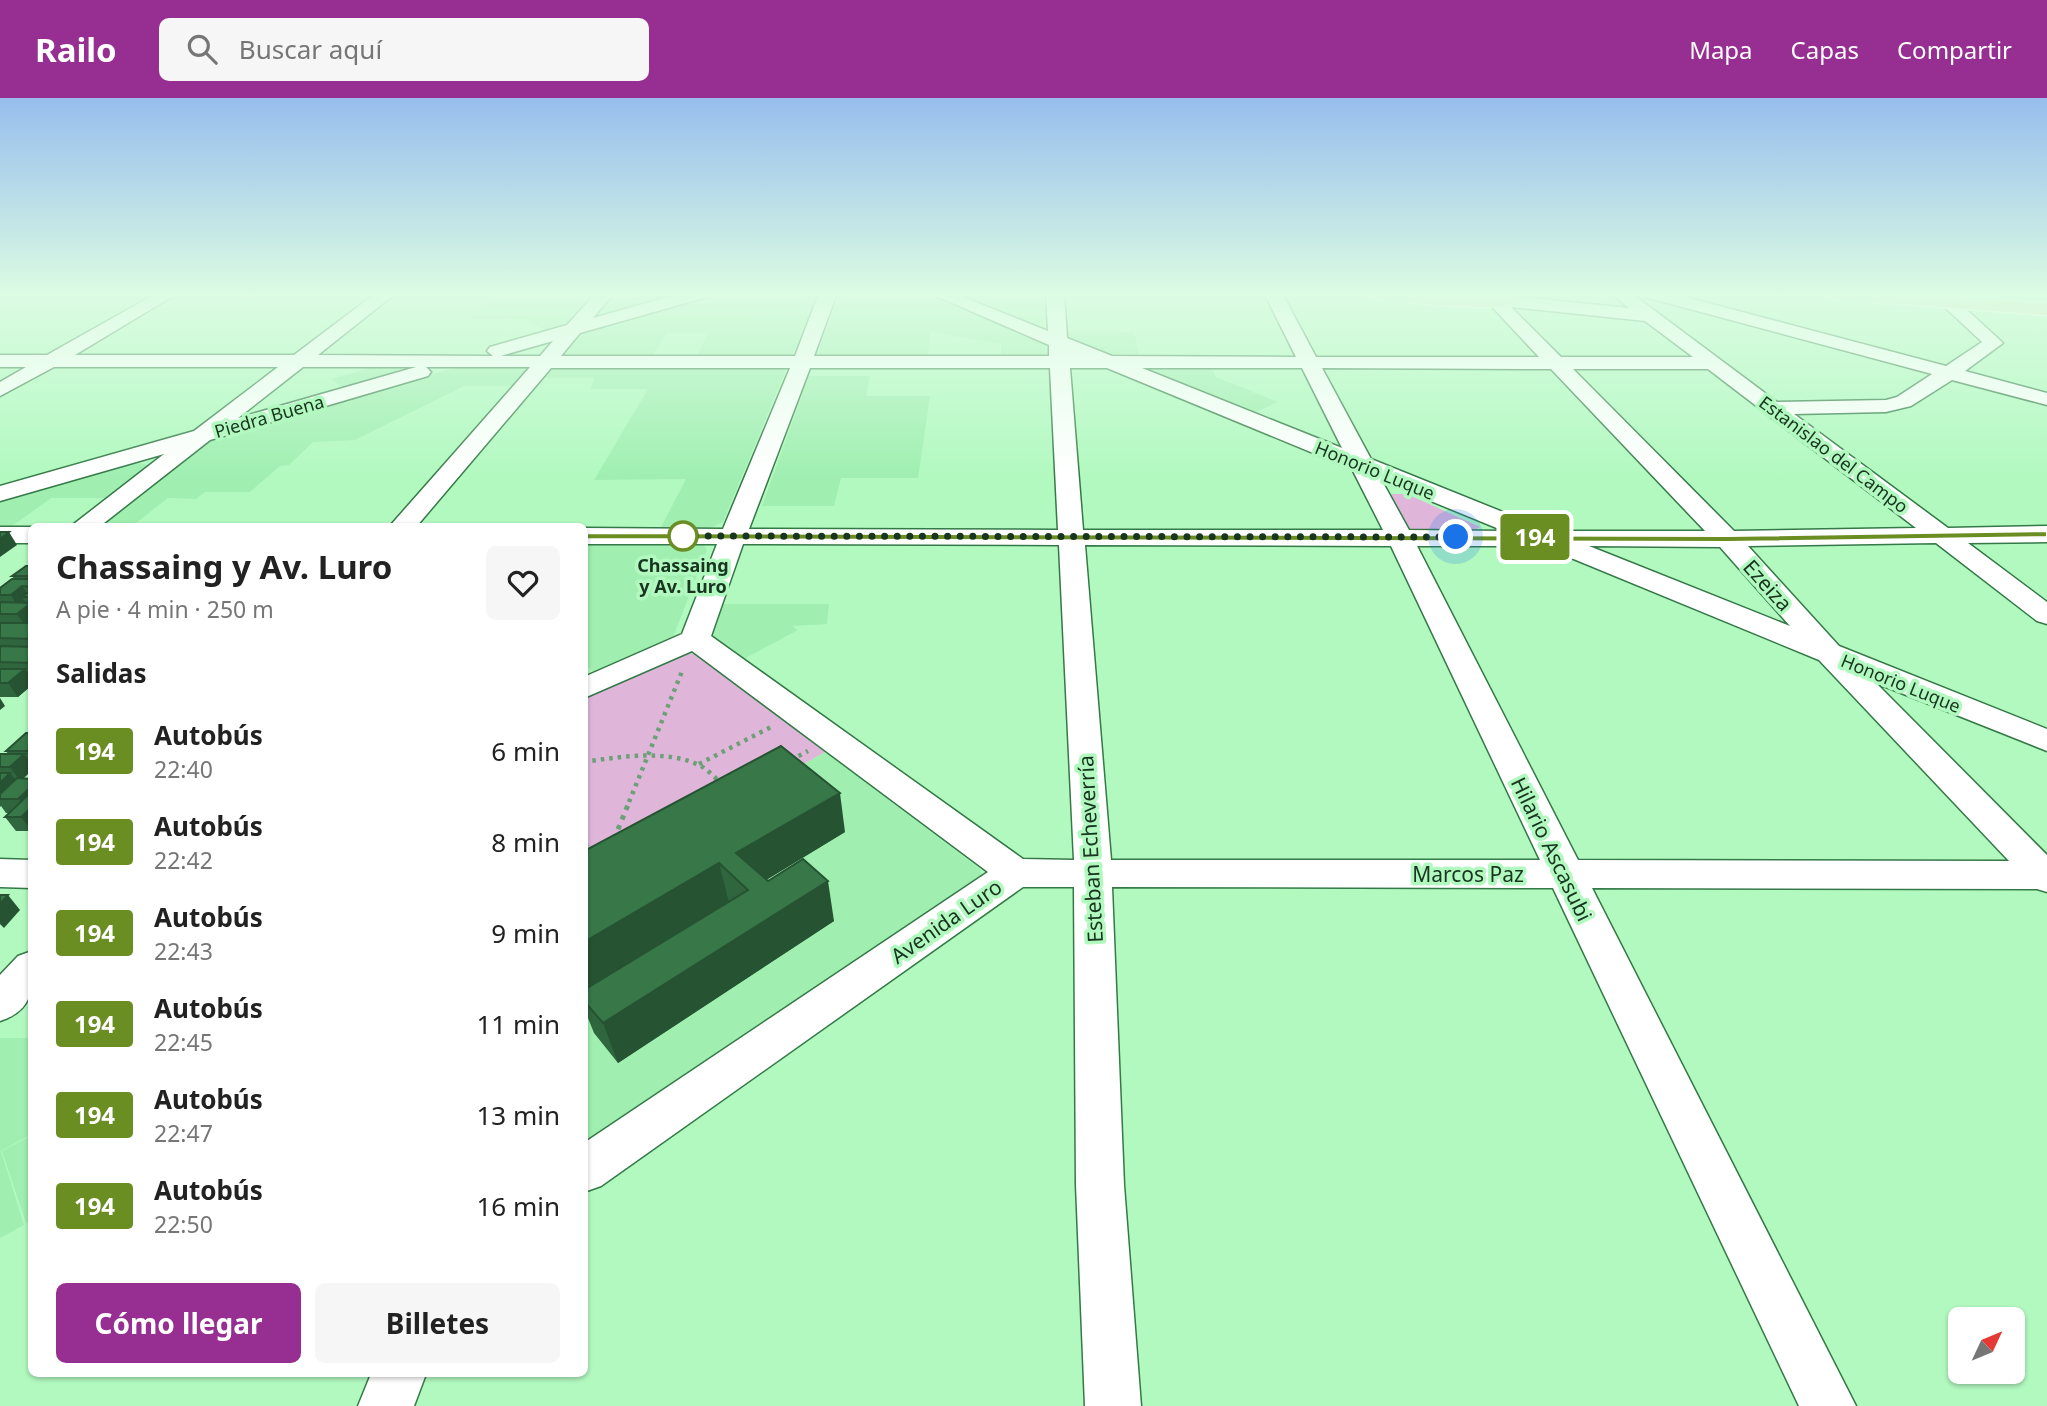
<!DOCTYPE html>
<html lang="es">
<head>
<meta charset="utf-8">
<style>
  :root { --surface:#fff; --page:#f6f6f6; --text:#222; --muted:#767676; --accent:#972e91 }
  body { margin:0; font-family:"Noto Sans",sans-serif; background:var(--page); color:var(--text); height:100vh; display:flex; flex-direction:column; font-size:26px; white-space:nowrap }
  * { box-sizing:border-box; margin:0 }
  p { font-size:23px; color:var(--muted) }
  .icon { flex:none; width:38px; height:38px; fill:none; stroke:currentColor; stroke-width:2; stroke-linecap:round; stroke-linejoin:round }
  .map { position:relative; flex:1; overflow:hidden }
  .sheet { position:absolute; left:28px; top:425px; width:560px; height:854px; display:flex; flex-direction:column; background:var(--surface); border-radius:10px; box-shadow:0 2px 5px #0004 }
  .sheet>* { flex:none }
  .badge { padding:0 14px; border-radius:5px; font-size:24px; line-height:46px }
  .needle { width:46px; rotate:46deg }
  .buttons { position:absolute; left:1948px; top:1209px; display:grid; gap:14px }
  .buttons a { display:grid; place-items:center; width:77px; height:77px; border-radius:10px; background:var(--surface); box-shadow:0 2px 5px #0004; font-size:35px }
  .you { position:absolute; width:35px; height:35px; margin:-18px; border:5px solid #fff; border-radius:50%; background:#1a73e8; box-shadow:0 0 0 10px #1a73e833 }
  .map>.badge { position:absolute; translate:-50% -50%; box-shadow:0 0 0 4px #fff }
  h2 { padding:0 28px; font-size:26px; line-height:63px }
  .round { display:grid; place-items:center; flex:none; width:74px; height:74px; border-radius:10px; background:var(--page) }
  .head { display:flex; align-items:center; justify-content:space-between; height:119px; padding:0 28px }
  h1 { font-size:33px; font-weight:700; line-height:52px }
  .cta { display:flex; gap:14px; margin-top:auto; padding:14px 28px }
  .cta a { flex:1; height:80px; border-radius:10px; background:var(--accent); color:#fff; font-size:28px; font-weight:700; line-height:80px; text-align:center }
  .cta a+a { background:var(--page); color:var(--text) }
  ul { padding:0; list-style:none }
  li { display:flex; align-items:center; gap:21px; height:91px; padding:0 28px }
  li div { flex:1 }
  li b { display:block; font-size:26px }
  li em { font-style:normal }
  li .badge { min-width:77px; font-weight:700; text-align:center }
  header { display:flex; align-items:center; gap:42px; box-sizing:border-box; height:98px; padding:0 35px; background:var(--accent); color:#fff }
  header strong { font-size:33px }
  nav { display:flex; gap:38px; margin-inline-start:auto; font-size:24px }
  .search { width:490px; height:63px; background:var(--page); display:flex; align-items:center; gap:18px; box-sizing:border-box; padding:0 24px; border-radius:10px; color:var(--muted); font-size:26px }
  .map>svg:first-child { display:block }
  .built { fill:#a0efb1 }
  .green { fill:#dfb6da }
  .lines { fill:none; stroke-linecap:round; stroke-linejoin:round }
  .minor-casing { stroke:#347947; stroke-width:3 }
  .major-casing { stroke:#fff; stroke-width:3 }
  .path-far1 { stroke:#6ca077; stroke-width:4.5; stroke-dasharray:3.5 5; stroke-linecap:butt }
  .path { stroke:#6ca077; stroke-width:5; stroke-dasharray:4.5 6; stroke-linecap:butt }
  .minor { fill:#fff; fill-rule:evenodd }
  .major { fill:#e8d9ad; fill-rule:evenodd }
  .rail { stroke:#34593d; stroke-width:2.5 }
  .wall { fill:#2f663e }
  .shaded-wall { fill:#265332 }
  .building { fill:#377748; stroke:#265332; stroke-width:2 }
  .line { fill:#6b8e23; stroke:#fff; stroke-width:2 }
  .walk { stroke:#18351f; stroke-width:7; stroke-dasharray:0 12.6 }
  .stop-dot { fill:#fff; stroke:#6b8e23; stroke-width:3.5 }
  .labels { text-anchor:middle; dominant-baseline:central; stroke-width:7; stroke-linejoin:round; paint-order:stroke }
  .far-street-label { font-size:18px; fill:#18351f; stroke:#b2f9c0 }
  .far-stop-label { font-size:18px; font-weight:bold; fill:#18351f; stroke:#b2f9c0 }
  .street-label { font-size:21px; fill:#18351f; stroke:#b2f9c0 }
</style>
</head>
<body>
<header>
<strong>Railo</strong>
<div class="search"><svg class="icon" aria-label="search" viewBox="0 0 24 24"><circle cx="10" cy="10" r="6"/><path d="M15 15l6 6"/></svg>Buscar aquí</div>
<nav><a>Mapa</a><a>Capas</a><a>Compartir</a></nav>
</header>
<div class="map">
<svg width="2047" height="1308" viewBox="0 0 2047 1308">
  <rect width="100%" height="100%" fill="#b2f9c0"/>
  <g class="built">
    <polygon points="498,195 596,195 569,227 548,233 529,225 532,221 470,221"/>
    <polygon points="611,195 682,195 612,215 598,212"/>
    <polygon points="715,195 818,195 793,256 787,259 696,260 708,235 667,235 651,260 561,258 574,237 581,233"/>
    <polygon points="840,195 923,195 1044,245 1047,255 1041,260 1001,260 1001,246 931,234 927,260 822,259 817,257"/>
    <polygon points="950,195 1045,195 1045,225 1029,227"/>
    <polygon points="1908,195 2047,195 2047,204"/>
    <polygon points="1065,233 1134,234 1140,260 1113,258 1069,241"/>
    <polygon points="388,265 426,267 345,291 331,281"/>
    <polygon points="522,267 528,272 514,288 464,288 355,342 313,344 289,367 280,368 250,394 205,394 196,401 168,400 131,429 100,429 98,426 204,344 222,337 461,268"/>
    <polygon points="559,267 786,270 786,272 723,424 709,431 660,431 686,381 594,382 648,291 590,291 595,280 540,280 548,271"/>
    <polygon points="1211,267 1216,279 1278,304 1254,315 1149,271"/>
    <polygon points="809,278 870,278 866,298 930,298 918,380 841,380 834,408 762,408"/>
    <polygon points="132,364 148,367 105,400 51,400 8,431 0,431 0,402"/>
    <polygon points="617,444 703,445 707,452 672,542 598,577 589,570 585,572 584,447 614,447"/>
    <polygon points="722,506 829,506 827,526 792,528 798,532 740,563 713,544 711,537"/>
    <polygon points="825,654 980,771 982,779 585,1058 585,788"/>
    <polygon points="0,940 31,940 32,1036 1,1053 24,1127 0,1140"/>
    <polygon points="31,1038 31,1122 26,1125 2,1053"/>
  </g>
  <g class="green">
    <path d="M1392,396H1407L1480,429C1472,436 1414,437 1405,430C1398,424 1393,409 1389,400Z"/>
    <polygon points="683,555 696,556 825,654 585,788 584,599"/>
  </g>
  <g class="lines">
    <defs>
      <g id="minor">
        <path d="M157,195H178L75,257H294L376,195H396L318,257L493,258L487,253L490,249L567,227L596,195H614L593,220L682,195H710L707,199L580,235L561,258H795L819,195H837L814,258H1049V247L929,195H953L1048,233L1046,195H1064L1067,240L1112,258L1296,259L1264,195H1282L1316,259H1539L1479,195L1629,210L1611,195H1631L1777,304L1886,302L1897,299L1932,276L1645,199L1642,195H1670L1946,268L1982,244L1938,203L1947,198L1953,199L2003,245L1965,273L2047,295V307L1952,282L1911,308L1886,314L1794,316L1948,430L2047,428V444L1968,445L2047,504V526L2037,523L1936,445L1748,448L1839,548L2047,631V653L1876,585L2047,757V794L2037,791L1592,790L1856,1308H1799L1553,790L1112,789L1124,1087L1141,1308H1085L1076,1087L1074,789H1023L601,1088L584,1094V1045L988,774L692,553L584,600V579L682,536L717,446H584V430L723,431L790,270H551L416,429H389L530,269H426L431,274L428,278L210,342L99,429H70L164,356L0,403V388L194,333L278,269H54L0,298V284L26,269H0V257H47ZM1511,209L1645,223L1693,259H1561ZM553,243L540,258H501L504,257ZM303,269H416L238,320ZM810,270H1050L1058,432L749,431ZM1070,270H1107L1352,371L1383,432H1083ZM1142,270H1302L1342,350ZM1322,270L1551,271L1705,433H1550L1371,361ZM1573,271H1708L1916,430L1734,433ZM1382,383L1504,433L1409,432ZM743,446L1059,447L1074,762L1023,761L711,538ZM1085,447L1391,448L1540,762H1111ZM1417,448H1542L1819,562L2009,763L1578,762ZM1589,448L1720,449L1790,528Z"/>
        <rect x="0" y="429" width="32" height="16"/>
        <polygon points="0,761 32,762 32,790 0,789"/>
        <path d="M32,853C32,886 37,911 0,923V877L18,858Z"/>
        <polygon points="371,1276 426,1276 414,1308 358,1308"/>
      </g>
      <g id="major">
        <path d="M1365,195H1535C1516,221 1407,203 1375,201Z"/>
        <polygon points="1821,195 1911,195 2047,205 2047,217 1831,201"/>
      </g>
    </defs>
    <use href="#minor" class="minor-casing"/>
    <use href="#major" class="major-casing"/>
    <g class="path-far1">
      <polyline points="791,662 808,653"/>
      <path d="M584,664C619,659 665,651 699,667C707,671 713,678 720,684"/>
      <polyline points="699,666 773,628"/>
      <polyline points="629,704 683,571"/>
    </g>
    <g class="path">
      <polyline points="614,741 630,702"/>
      <polyline points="584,746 591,753"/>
    </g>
    <use href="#minor" class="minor"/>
    <use href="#major" class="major"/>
    <polyline class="rail" points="2031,195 2047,196"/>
  </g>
  <g class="wall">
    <polygon points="12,478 32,478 32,524 30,525 32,525 32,578 30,578 32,580 32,587 18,599 0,599 0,490 14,481"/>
    <polygon points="32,635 32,672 23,681 32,681 32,733 16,733 5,719 9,715 6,715 1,708 0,709 0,656 8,656 6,653"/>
    <polygon points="845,734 766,782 834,823 618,965 594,935 584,910 584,753"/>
  </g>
  <g class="shaded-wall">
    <polygon points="9,434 17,447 0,459 0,441"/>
    <polygon points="22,488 29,499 22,499 26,505 19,510 11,497"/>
    <polygon points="31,505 32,524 26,529 17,516"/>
    <polygon points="25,571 32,580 32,587 18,599 8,585"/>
    <polygon points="0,600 5,608 0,612"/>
    <polygon points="24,656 32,666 32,672 20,683 10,669"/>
    <polygon points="10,675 21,689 0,701 0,685"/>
    <polygon points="32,688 32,720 28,720 32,724 32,733 21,719 28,713 18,701"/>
    <polygon points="840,695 845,734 748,793 736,755"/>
    <polygon points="719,765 729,805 584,893 584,844"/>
    <polygon points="828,783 834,823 618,965 603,925"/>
    <polygon points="8,797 20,812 4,830 0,826 0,806"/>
  </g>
  <g class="building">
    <polygon points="0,434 9,434 0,441"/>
    <polygon points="26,468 32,468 32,478 12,478"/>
    <polygon points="12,481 32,481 32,489 22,488 11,497 0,497 0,490"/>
    <polygon points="32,491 32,499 22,499"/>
    <polygon points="0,504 31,505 17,516 0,516"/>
    <polygon points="0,525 32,525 32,541 0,540"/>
    <polygon points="0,548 32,549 32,565 0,564"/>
    <polygon points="0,571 25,571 8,585 0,585"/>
    <polygon points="26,635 32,635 32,651 29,653 6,653"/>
    <polygon points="781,648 840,695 736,755 768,783 803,761 828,783 603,925 584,903 584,892 748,792 719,765 584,844 584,753"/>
    <polygon points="0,656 24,656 10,669 0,669"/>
    <polygon points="0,675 10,675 0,685"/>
    <polygon points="17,680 32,681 32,688 18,701 0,701 0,696"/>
    <polygon points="32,693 32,709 21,719 5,719"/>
    <polygon points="0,797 8,797 0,806"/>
  </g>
  <linearGradient id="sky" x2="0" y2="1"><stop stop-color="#97beed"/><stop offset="0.52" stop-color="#dcfce3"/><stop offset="1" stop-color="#dcfce3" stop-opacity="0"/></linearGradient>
  <rect width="2047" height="378" fill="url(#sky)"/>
  <polygon class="line" points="2047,433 2047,439 1727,444 584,441 579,438 584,435 1727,438"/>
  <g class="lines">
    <polyline class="walk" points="683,438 1456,439"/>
  </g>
  <circle class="stop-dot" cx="683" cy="438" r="14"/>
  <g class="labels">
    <g class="far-street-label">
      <text transform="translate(269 318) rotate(-16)">Piedra Buena</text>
      <text transform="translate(1834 356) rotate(37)">Estanislao del Campo</text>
      <text transform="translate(1375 372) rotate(22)">Honorio Luque</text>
      <text transform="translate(1901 585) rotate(22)">Honorio Luque</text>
    </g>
    <g class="far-stop-label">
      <text x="683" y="467">Chassaing<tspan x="683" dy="21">y Av. Luro</tspan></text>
    </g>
    <g class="street-label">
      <text transform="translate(1768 487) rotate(48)">Ezeiza</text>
      <text transform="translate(1090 751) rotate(-93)">Esteban Echeverría</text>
      <text transform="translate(1552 751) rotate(64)">Hilario Ascasubi</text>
      <text x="1468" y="776">Marcos Paz</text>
      <text transform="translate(946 823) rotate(-35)">Avenida Luro</text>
    </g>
  </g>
</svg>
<div class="buttons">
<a><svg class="needle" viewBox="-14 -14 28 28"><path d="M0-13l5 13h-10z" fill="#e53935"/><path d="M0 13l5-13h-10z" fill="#767676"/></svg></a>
</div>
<div class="you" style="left:1456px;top:439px"></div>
<b class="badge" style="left:1535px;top:439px;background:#6b8e23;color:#fff">194</b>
<section class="sheet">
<div class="head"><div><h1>Chassaing y Av. Luro</h1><p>A pie · 4 min · 250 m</p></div><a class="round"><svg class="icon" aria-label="heart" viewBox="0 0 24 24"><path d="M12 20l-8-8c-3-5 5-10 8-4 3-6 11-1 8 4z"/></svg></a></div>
<h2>Salidas</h2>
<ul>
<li><span class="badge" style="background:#6b8e23;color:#fff">194</span><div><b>Autobús</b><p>22:40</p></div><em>6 min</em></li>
<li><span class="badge" style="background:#6b8e23;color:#fff">194</span><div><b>Autobús</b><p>22:42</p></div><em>8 min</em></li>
<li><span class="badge" style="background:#6b8e23;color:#fff">194</span><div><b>Autobús</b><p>22:43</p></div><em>9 min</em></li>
<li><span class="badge" style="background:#6b8e23;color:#fff">194</span><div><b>Autobús</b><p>22:45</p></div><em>11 min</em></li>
<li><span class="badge" style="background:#6b8e23;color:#fff">194</span><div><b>Autobús</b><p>22:47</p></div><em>13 min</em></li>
<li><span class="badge" style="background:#6b8e23;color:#fff">194</span><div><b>Autobús</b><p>22:50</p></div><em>16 min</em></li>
</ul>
<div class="cta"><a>Cómo llegar</a><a>Billetes</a></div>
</section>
</div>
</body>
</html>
